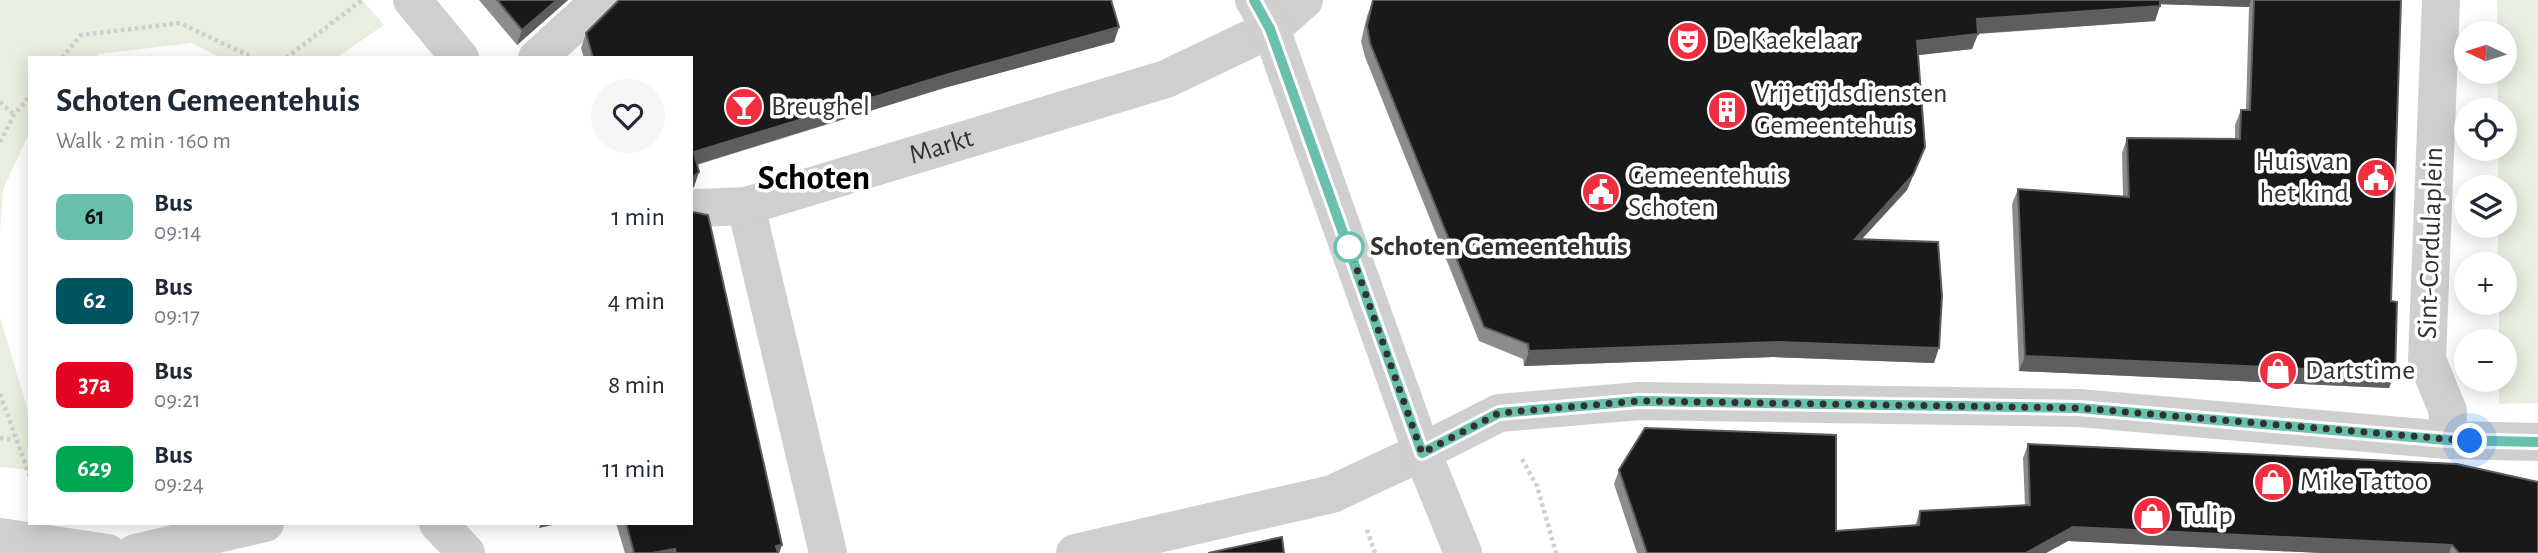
<!DOCTYPE html>
<html lang="en">
<head>
<meta charset="utf-8">
<style>
  :root { --surface:#fff; --page:#f6f6f7; --text:#1f2937; --muted:#747a83 }
  body { margin:0; font-family:"Alegreya Sans",sans-serif; background:var(--page); color:var(--text); height:100vh; display:flex; flex-direction:column; font-size:26px; white-space:nowrap }
  * { box-sizing:border-box; margin:0 }
  p { font-size:23px; color:var(--muted) }
  .icon { flex:none; width:38px; height:38px; fill:none; stroke:currentColor; stroke-width:2; stroke-linecap:round; stroke-linejoin:round }
  .map { position:relative; flex:1; overflow:hidden }
  .sheet { position:absolute; left:28px; top:56px; width:665px; height:469px; display:flex; flex-direction:column; background:var(--surface); border-radius:0px; box-shadow:0 4px 18px #0003 }
  .sheet>* { flex:none }
  .badge { padding:0 14px; border-radius:10px; font-size:24px; line-height:46px }
  .needle { width:46px; rotate:274deg }
  .fabs { position:absolute; left:2454px; top:21px; display:grid; gap:14px }
  .fabs a { display:grid; place-items:center; width:63px; height:63px; border-radius:50%; background:var(--surface); box-shadow:0 4px 18px #0003; font-size:35px }
  .you { position:absolute; width:35px; height:35px; margin:-18px; border:5px solid #fff; border-radius:50%; background:#1a73e8; box-shadow:0 0 0 10px #1a73e833 }
  .map>.badge { position:absolute; translate:-50% -50%; box-shadow:0 0 0 4px #fff }
  .round { display:grid; place-items:center; flex:none; width:74px; height:74px; border-radius:37px; background:var(--page) }
  .overview { display:flex; align-items:center; justify-content:space-between; height:119px; padding:0 28px }
  h1 { font-size:33px; font-weight:600; line-height:52px }
  ul { padding:0; list-style:none }
  li { display:flex; align-items:center; gap:21px; height:84px; padding:0 28px }
  li div { flex:1 }
  li b { display:block; font-size:26px }
  li em { font-style:normal }
  li .badge { min-width:77px; font-weight:700; text-align:center }
  .map>svg:first-child { display:block }
  .green { fill:#e9efe0 }
  .lines { fill:none; stroke-linecap:round; stroke-linejoin:round }
  .path { stroke:#cfcfcf; stroke-width:4.5; stroke-dasharray:3.5 3.5; stroke-linecap:butt }
  .minor { stroke:#cfcfcf; stroke-width:38 }
  .tertiary { stroke:#cfcfcf; stroke-width:38 }
  .wall { fill:#8c8c8c }
  .shaded-wall { fill:#5e5e5e }
  .building { fill:#191919; stroke:#5e5e5e; stroke-width:2 }
  .line-casing { stroke:#fff; stroke-width:16 }
  .line { stroke:#69c0ac; stroke-width:10 }
  .walk { stroke:#323232; stroke-width:7; stroke-dasharray:0 12.6 }
  .stop-dot { fill:#fff; stroke:#69c0ac; stroke-width:3.5 }
  .labels { text-anchor:middle; dominant-baseline:central; stroke-width:7; stroke-linejoin:round; paint-order:stroke }
  .poi-label { font-size:28px; fill:#323232; stroke:#fff; text-anchor:start }
  .street-label { font-size:28px; fill:#323232; stroke:#fff }
  .stop-label { font-size:28px; font-weight:bold; fill:#323232; stroke:#fff; text-anchor:start }
  .district-label { font-size:35px; font-weight:bold; fill:#000; stroke:#fff }
</style>
</head>
<body>
<div class="map">
<svg width="2538" height="553" viewBox="0 0 2538 553">
  <rect width="100%" height="100%" fill="#fff"/>
  <g class="green">
    <polygon points="0,0 362,0 384,25 336,58 221,58 192,43 99,54 95,58 30,58 30,131 3,190 0,232"/>
    <polygon points="2497,0 2538,0 2538,403 2499,404 2499,380 2504,380 2504,341 2499,341 2499,303 2504,303 2504,264 2498,264 2498,226 2504,226 2504,187 2498,187 2498,149 2504,149 2504,110 2498,110 2497,72 2504,72 2504,33 2497,33"/>
    <polygon points="0,317 30,418 30,470 0,467"/>
  </g>
  <g class="lines">
    <g class="path">
      <polyline points="62,58 81,35 180,23 254,58"/>
      <polyline points="286,58 362,0"/>
      <polyline points="0,102 14,115"/>
      <polyline points="0,142 14,115 30,96"/>
      <polyline points="0,394 30,477"/>
      <polyline points="0,438 14,440"/>
      <polyline points="1522,459 1537,486 1556,553"/>
      <polyline points="1367,530 1375,553"/>
    </g>
    <g class="minor">
      <polyline points="412,0 460,58"/>
      <polyline points="2441,0 2427,360 2448,411 2447,440"/>
      <polyline points="537,58 601,0"/>
      <polyline points="746,206 828,553"/>
      <path id="s1" d="M698,208L746,206L1166,79L1271,29L1304,0"/>
      <polyline points="438,523 466,553"/>
      <polyline points="0,537 108,553"/>
      <polyline points="135,553 265,523"/>
      <polyline points="1075,553 1332,494 1422,452 1271,29 1254,0"/>
    </g>
    <polyline class="tertiary" points="1463,553 1422,452 1499,413 1639,401 2079,408 2447,440 2538,442"/>
  </g>
  <g class="wall">
    <polygon points="479,0 568,0 517,45"/>
    <polygon points="619,0 1113,0 1111,1 1119,27 1114,42 944,88 697,165 694,187 691,189 691,58 584,58 581,48 586,33"/>
    <polygon points="1373,0 2401,0 2391,301 2395,373 2389,388 2019,371 2012,204 2018,189 2123,196 2122,153 2127,138 2235,139 2235,125 2241,110 2246,110 2249,7 2160,4 2155,21 1978,34 1972,49 1918,55 1919,162 1907,190 1862,239 1934,363 1773,357 1524,366 1523,359 1479,341 1365,57 1361,41 1367,16"/>
    <polygon points="2028,444 2537,482 2538,480 2538,553 2322,553 2068,541 2046,553 1637,553 1614,484 1619,470 1836,531 1915,526 1920,511 2025,505 2023,458"/>
    <polygon points="616,523 691,523 782,545 779,553 625,553"/>
  </g>
  <g class="shaded-wall">
    <polygon points="557,0 568,0 517,45 522,30"/>
    <polygon points="2156,0 2251,0 2249,7 2155,4"/>
    <polygon points="2160,6 2155,21 1971,34 1977,19"/>
    <polygon points="1119,27 1114,42 944,88 691,166 694,152 949,74"/>
    <polygon points="1978,34 1972,49 1911,56 1917,41"/>
    <polygon points="1925,147 1907,190 1849,253 1855,239"/>
    <polygon points="699,172 694,187 691,189 691,178"/>
    <polygon points="1778,342 1939,348 1934,363 1773,357 1524,366 1529,351"/>
    <polygon points="2025,356 2395,373 2389,388 2019,371"/>
    <polygon points="541,523 561,523 539,528"/>
    <polygon points="2073,527 2452,545 2449,553 2322,553 2068,541 2046,553 2026,553"/>
    <polygon points="782,545 779,553 774,553 776,546"/>
    <polygon points="675,549 674,553 652,553"/>
  </g>
  <g class="building">
    <polygon points="497,0 557,0 522,30"/>
    <polygon points="619,0 1111,0 1119,27 949,74 694,152 699,172 691,178 691,58 593,58 586,33"/>
    <polygon points="1373,0 2160,0 2160,6 1977,19 1978,34 1917,41 1925,147 1913,175 1855,239 1938,242 1942,296 1939,348 1778,342 1529,351 1528,344 1484,327 1370,43 1367,26"/>
    <polygon points="2254,0 2401,0 2391,301 2397,302 2395,373 2025,356 2018,189 2129,197 2127,138 2240,139 2241,110 2250,110"/>
    <polygon points="691,211 693,212 708,215 782,545 776,546 778,553 676,553 675,549 652,553 634,553 626,523 691,523"/>
    <polygon points="1645,428 1836,435 1836,531 1919,525 1920,511 2030,505 2028,444 2457,464 2538,482 2538,553 2459,553 2452,545 2073,527 2026,553 1647,553 1619,470"/>
    <polygon points="1282,537 1284,553 1208,553"/>
  </g>
  <g class="lines">
    <defs>
      <polyline id="line" points="1254,0 1270,29 1422,453 1499,413 1639,401 2079,408 2447,440 2538,442"/>
    </defs>
    <use href="#line" class="line-casing"/>
    <use href="#line" class="line"/>
    <polyline class="walk" points="1349,247 1422,453 1499,413 1639,401 2079,408 2470,441"/>
  </g>
  <defs>
    <symbol id="theatre-disc" viewBox="-11 -11 22 22"><circle r="9.5" fill="#f02e3f" stroke="#fff"/><path d="M-5-5.5Q0-4 5-5.5V0Q5 5 0 6Q-5 5-5 0ZM-3.3-2.5H-1v1.5H-3.3ZM1-2.5H3.3v1.5H1ZM-2.8 1Q0 5.5 2.8 1Z" fill="#fff"/></symbol>
    <symbol id="bar-disc" viewBox="-11 -11 22 22"><circle r="9.5" fill="#f02e3f" stroke="#fff"/><path d="M-6-5H6L.8 .8V4.5H3.5V6h-7V4.5H-.8V.8Z" fill="#fff"/></symbol>
    <symbol id="building-disc" viewBox="-11 -11 22 22"><circle r="9.5" fill="#f02e3f" stroke="#fff"/><path d="M-4-6H4V6H1V3H-1V6H-4ZM-2.5-4.3h1.7v1.8h-1.7ZM.8-4.3h1.7v1.8H.8ZM-2.5-1h1.7V.8h-1.7ZM.8-1h1.7V.8H.8Z" fill="#fff"/></symbol>
    <symbol id="civic-disc" viewBox="-11 -11 22 22"><circle r="9.5" fill="#f02e3f" stroke="#fff"/><path d="M-.6-6.5H3V-4.5H.6V-3L4-1V1h2V6H-6V1h2V-1L-.6-3ZM-1.2 2.5V6h2.4V2.5Z" fill="#fff"/></symbol>
    <symbol id="shop-disc" viewBox="-11 -11 22 22"><circle r="9.5" fill="#f02e3f" stroke="#fff"/><path d="M-5-2.5h2.3a2.7 3.5 0 0 1 5.4 0H5L5.5 6h-11ZM-1.5-2.5h3a1.5 2.3 0 0 0-3 0Z" fill="#fff"/></symbol>
  </defs>
  <g fill-rule="evenodd">
    <use href="#theatre-disc" x="1666" y="19" width="44" height="44"/>
    <use href="#bar-disc" x="722" y="85" width="44" height="44"/>
    <use href="#building-disc" x="1705" y="88" width="44" height="44"/>
    <use href="#civic-disc" x="2354" y="156" width="44" height="44"/>
    <use href="#civic-disc" x="1579" y="170" width="44" height="44"/>
    <use href="#shop-disc" x="2256" y="349" width="44" height="44"/>
    <use href="#shop-disc" x="2251" y="460" width="44" height="44"/>
    <use href="#shop-disc" x="2130" y="494" width="44" height="44"/>
  </g>
  <circle class="stop-dot" cx="1349" cy="247" r="14"/>
  <g class="labels">
    <g class="poi-label">
      <text x="1715" y="41">De Kaekelaar</text>
      <text x="1754" y="94">Vrijetijdsdiensten<tspan x="1754" dy="32">Gemeentehuis</tspan></text>
      <text x="771" y="107">Breughel</text>
      <text x="2349" y="162" text-anchor="end">Huis van<tspan x="2349" dy="32">het kind</tspan></text>
      <text x="1628" y="176">Gemeentehuis<tspan x="1628" dy="32">Schoten</tspan></text>
      <text x="2305" y="371">Dartstime</text>
      <text x="2300" y="482">Mike Tattoo</text>
      <text x="2179" y="516">Tulip</text>
    </g>
    <g class="street-label">
      <text stroke="none"><textPath href="#s1" startOffset="252">Markt</textPath></text>
      <text transform="translate(2431 243) rotate(-88)">Sint-Cordulaplein</text>
    </g>
    <g class="stop-label">
      <text x="1370" y="247">Schoten Gemeentehuis</text>
    </g>
    <g class="district-label">
      <text x="814" y="178">Schoten</text>
    </g>
  </g>
</svg>
<div class="fabs">
<a><svg class="needle" viewBox="-14 -14 28 28"><path d="M0-13l5 13h-10z" fill="#e53935"/><path d="M0 13l5-13h-10z" fill="#747a83"/></svg></a>
<a><svg class="icon" aria-label="locate" viewBox="0 0 24 24"><circle cx="12" cy="12" r="6"/><path d="M12 2v4M12 18v4M2 12h4M18 12h4"/></svg></a>
<a><svg class="icon" aria-label="layers" viewBox="0 0 24 24"><path d="M12 4l9 5-9 5-9-5zM3 14l9 5 9-5"/></svg></a>
<a>+</a>
<a>−</a>
</div>
<div class="you" style="left:2470px;top:441px"></div>
<section class="sheet">
<div class="overview"><div><h1>Schoten Gemeentehuis</h1><p>Walk · 2 min · 160 m</p></div><a class="round"><svg class="icon" aria-label="heart" viewBox="0 0 24 24"><path d="M12 20l-8-8c-3-5 5-10 8-4 3-6 11-1 8 4z"/></svg></a></div>
<ul>
<li><span class="badge" style="background:#69c0ac;color:#111">61</span><div><b>Bus</b><p>09:14</p></div><em>1 min</em></li>
<li><span class="badge" style="background:#005460;color:#fff">62</span><div><b>Bus</b><p>09:17</p></div><em>4 min</em></li>
<li><span class="badge" style="background:#e40521;color:#fff">37a</span><div><b>Bus</b><p>09:21</p></div><em>8 min</em></li>
<li><span class="badge" style="background:#00a651;color:#fff">629</span><div><b>Bus</b><p>09:24</p></div><em>11 min</em></li>
</ul>
</section>
</div>
</body>
</html>
